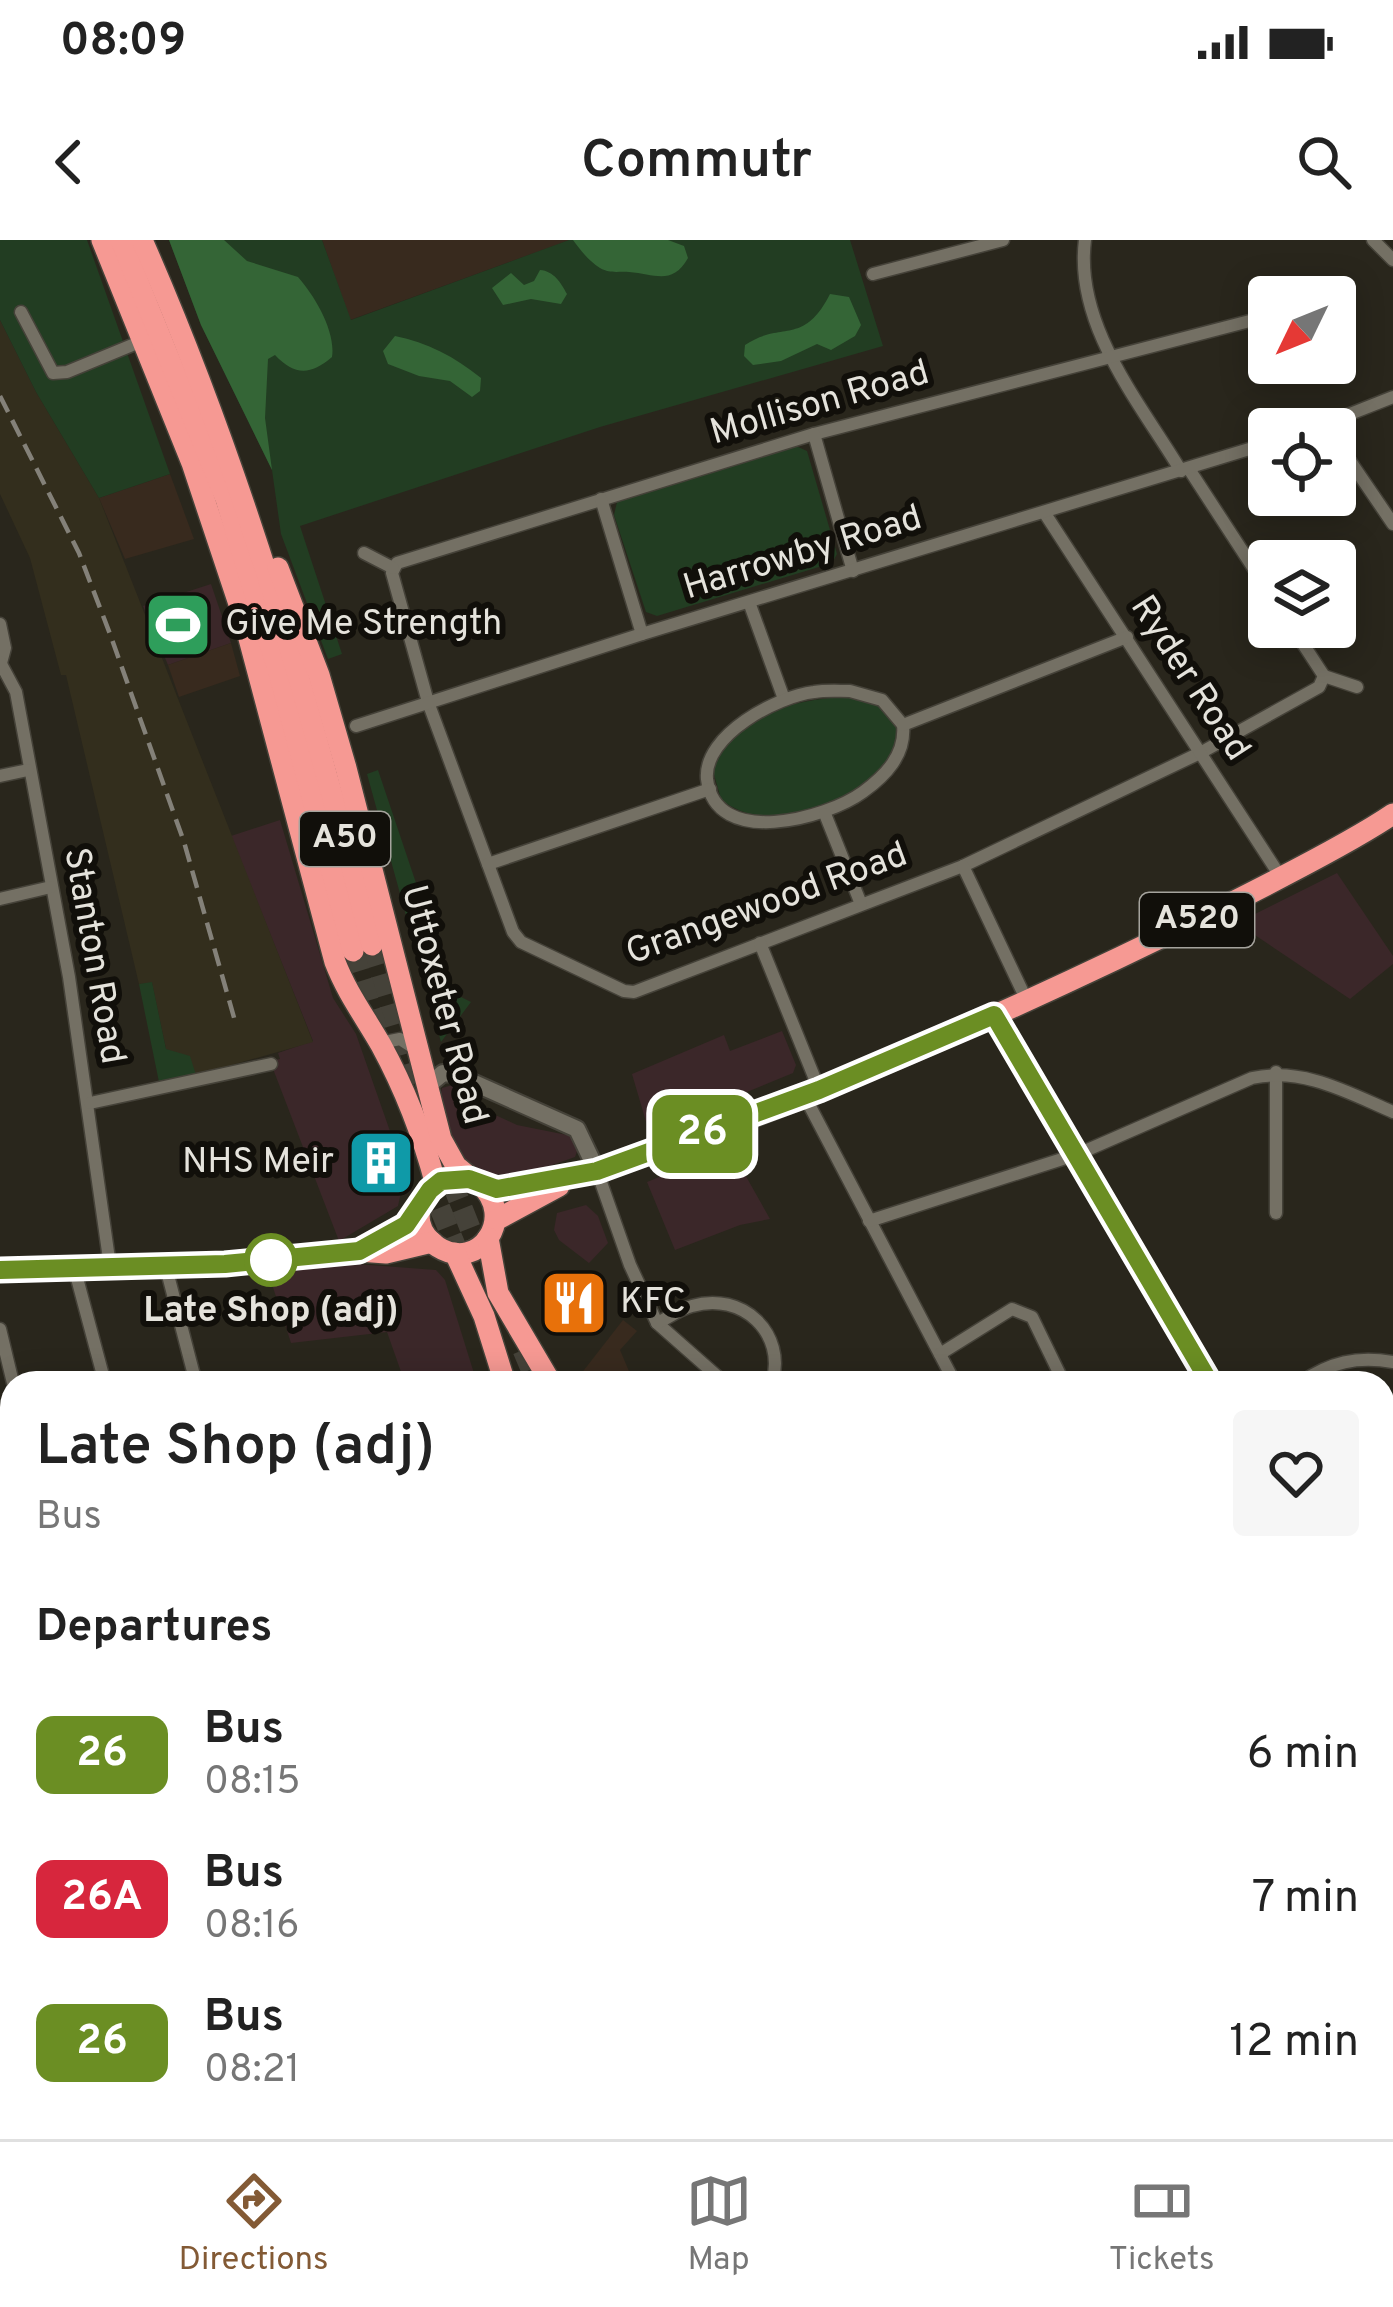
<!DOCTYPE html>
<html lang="en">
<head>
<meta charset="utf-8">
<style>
  :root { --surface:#fff; --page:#f6f6f6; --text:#222; --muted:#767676; --line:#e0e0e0; --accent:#835a35 }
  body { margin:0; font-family:Overpass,sans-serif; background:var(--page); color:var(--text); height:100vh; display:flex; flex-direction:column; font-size:45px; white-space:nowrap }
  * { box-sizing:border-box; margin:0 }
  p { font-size:39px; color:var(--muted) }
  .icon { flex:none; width:66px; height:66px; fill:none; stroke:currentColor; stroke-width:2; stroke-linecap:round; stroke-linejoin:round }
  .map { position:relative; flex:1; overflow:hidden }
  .panel { position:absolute; left:0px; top:1131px; width:1395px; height:768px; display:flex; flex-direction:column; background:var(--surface); border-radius:36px 36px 0 0; box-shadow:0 6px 30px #0003 }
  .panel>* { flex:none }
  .badge { padding:0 24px; border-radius:18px; font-size:42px; line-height:78px }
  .needle { width:78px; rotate:227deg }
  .buttons { position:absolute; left:1248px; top:36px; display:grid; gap:24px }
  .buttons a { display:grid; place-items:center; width:108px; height:108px; border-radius:12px; background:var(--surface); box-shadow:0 6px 30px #0003; font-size:60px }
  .map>.badge { position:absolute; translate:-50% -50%; box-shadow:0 0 0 6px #fff }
  h2 { padding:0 36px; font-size:45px; line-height:108px }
  .round { display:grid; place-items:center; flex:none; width:126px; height:126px; border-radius:12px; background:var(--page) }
  .head { display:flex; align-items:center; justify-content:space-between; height:204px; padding:0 36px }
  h1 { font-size:57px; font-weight:600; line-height:90px }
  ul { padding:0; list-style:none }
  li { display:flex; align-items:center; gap:36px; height:144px; padding:0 36px }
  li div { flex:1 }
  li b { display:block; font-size:45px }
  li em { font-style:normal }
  li .badge { min-width:132px; font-weight:700; text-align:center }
  .status { display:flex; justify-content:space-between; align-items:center; height:84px; padding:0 60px; background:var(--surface); direction:ltr }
  .status svg { height:33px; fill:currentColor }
  header { display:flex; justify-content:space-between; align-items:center; height:156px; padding:0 36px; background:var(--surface); font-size:54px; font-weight:600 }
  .tab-bar { display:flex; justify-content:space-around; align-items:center; height:168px; border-top:3px solid var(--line); background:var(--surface); font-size:33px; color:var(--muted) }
  .tab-bar a { display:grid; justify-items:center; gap:6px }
  .tab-bar .current { color:var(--accent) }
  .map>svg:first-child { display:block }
  .commercial { fill:#3b2729 }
  .industrial { fill:#382a1e }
  .built { fill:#332e1d }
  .green { fill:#223d22 }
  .forest { fill:#346536 }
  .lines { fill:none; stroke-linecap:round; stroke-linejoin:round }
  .highway-tunnel { stroke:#454239; stroke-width:21; stroke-dasharray:21 10; stroke-linecap:butt }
  .street-casing { stroke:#454239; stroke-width:15 }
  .secondary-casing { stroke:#454239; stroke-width:20 }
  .highway-casing { stroke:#454239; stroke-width:24 }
  .street { stroke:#747064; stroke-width:12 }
  .secondary { stroke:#747064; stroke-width:16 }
  .highway { stroke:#f69993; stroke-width:21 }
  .rail { stroke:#848179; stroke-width:4.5; stroke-dasharray:18 9; stroke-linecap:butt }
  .line-casing { stroke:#fff; stroke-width:27 }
  .line { stroke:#6b8e23; stroke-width:18 }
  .stop-dot { fill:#fff; stroke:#6b8e23; stroke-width:6 }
  .labels { text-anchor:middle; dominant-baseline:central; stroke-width:12; stroke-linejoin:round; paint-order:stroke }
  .shield { fill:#110f0a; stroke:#a5a39d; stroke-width:3 }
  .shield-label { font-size:33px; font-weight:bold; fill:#e5e3dc }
  .street-label { font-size:36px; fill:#e5e3dc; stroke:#110f0a }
  .poi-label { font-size:36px; fill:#e5e3dc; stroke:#110f0a; text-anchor:start }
  .stop-label { font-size:36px; font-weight:bold; fill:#e5e3dc; stroke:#110f0a }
</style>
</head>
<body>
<div class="status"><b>08:09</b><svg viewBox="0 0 49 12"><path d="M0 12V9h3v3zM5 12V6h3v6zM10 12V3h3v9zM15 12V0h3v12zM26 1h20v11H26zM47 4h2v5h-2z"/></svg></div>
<header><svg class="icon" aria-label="back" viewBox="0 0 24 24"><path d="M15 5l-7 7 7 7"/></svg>Commutr<svg class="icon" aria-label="search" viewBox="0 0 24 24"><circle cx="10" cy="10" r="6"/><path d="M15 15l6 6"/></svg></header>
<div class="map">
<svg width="1393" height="1899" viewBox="0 0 1393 1899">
  <rect width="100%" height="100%" fill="#29261c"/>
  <g class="commercial">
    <polygon points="211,344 231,403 168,425 143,366"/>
    <polygon points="280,580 333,758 356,794 405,934 398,966 339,1001 270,821 280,819 278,813 313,801 231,596"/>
    <polygon points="1337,633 1393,716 1393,724 1350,759 1237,683"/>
    <polygon points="782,791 796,825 793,833 649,892 632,834 724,795 730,811"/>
    <polygon points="456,844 474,853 491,873 517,885 572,896 579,906 575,917 521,936 486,940 464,923 453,901 440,857 442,848"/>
    <polygon points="730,908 770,979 740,985 675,1010 647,942"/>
    <polygon points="586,965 598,976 608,1003 589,1023 559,1000 554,990 557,973"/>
    <polygon points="343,1023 436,1030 445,1040 477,1143 405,1143 387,1092 291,1103 269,1035"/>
  </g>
  <g class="industrial">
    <polygon points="322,0 570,0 350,80"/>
    <polygon points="170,234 194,299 125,319 99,258"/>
    <polygon points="231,403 240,436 179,457 168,425"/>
    <polygon points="623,1080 637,1091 620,1110 634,1143 580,1143 577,1139"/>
  </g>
  <g class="built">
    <polygon points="0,80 36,152 99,258 313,802 196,835 182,816 166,809 152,743 139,744 66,435 61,435 30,318 0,254"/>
    <polygon points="270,1887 475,1887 478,1899 262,1899"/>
    <polygon points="1108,1887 1249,1887 1252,1899 1104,1899 1108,1896"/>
  </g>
  <g class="green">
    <polygon points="0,0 87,0 170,234 99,258 36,152 0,80"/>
    <polygon points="169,0 322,0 351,80 569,0 850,0 883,106 600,187 300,286 342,414 328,419 281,294 272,230 201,85"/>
    <polygon points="796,206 807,211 837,314 832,323 657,376 646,372 614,275 617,262"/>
    <path d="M850,457C858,459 870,461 877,465C956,508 787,618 721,559L713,531C734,474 796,458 850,457Z"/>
    <polygon points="378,530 453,753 471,762 441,802 367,534"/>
    <polygon points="152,742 166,809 190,816 196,835 159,842 139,744"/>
  </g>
  <g class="forest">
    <path d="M169,0H224L247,21L298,37C315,56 336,92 332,117C310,136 294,135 275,115L268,119L265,178L272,230L201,85Z"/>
    <path d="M573,0H668L684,6L688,18C672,46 655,34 629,32C618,31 611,34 600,28C589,21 581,11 573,0Z"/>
    <path d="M540,30C554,31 561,43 567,54L561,64L531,59L503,65L492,48L511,33L524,45L534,41Z"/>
    <path d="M830,54L849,57L861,85L855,96L831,110L817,104L781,121L753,125L744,116L745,105C782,80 803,107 830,54Z"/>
    <path d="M395,96C427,102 455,117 481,138L480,151L472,157L450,141L419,136L388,124L383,111Z"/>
  </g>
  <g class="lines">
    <g class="highway-tunnel">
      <polyline points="372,705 415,849 483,1021"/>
      <polyline points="353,711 377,790"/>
      <polyline points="428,939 464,1027"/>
      <polyline points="523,1110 537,1143"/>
    </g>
    <defs>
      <g id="street">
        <path d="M1085,0C1074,85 1140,163 1181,231"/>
        <polyline points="1373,0 1393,20"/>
        <polyline points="873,34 1003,0"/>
        <polyline points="21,72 53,133 67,132 142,101"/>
        <polyline points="1269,76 814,194 397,323 392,333 428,462 513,692 521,702 624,751 634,752 963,626 1202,512 1319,447 1324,436 1292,387"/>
        <polyline points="1312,189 1393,157"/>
        <polyline points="814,194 853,331"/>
        <polyline points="1335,199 1393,284"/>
        <polyline points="1189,229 1269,352"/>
        <polyline points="601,259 642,394"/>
        <polyline points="1044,272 1282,639"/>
        <polyline points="364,313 393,328"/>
        <polyline points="749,362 784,459"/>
        <polyline points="0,384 5,408 1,423"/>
        <polyline points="0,422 16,452 69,737 110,1026"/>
        <polyline points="1324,436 1357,447"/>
        <path d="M850,451L882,460L903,485C906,515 885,536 863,552C826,579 715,609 707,539C703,495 778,456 814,452C826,450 838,451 850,451Z"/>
        <polyline points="903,485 1127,397"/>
        <polyline points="356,486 642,394 1269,203"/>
        <polyline points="0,536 28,530"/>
        <polyline points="825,574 861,664"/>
        <polyline points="488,624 710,549"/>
        <polyline points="963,626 1027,761"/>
        <polyline points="0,659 51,647"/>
        <polyline points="760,703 819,849"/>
        <polyline points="380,803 400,799 417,810"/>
        <polyline points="1276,832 1276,973"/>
        <polyline points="804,855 955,1143"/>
        <polyline points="90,863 271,824"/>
        <polyline points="597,931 630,1025 657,1083 725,1143"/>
        <path d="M869,981L1078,914L1252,838C1303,827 1347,852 1393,872"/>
        <polyline points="172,1025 169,1039 196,1143"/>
        <polyline points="74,1027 105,1143"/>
        <path d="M657,1083C668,1078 680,1069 692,1066C742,1051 787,1093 772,1143"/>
        <polyline points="0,1089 13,1143"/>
        <polyline points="940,1114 1012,1069 1032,1077 1064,1143"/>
        <path d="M1300,1143C1330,1122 1357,1116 1393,1122"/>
        <polyline points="0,1413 12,1406"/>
        <polyline points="1383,1446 1393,1446"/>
        <polyline points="7,1528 12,1526"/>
        <polyline points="0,1637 12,1642"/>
        <polyline points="0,1781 12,1787"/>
        <polyline points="685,1887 687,1899"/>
        <polyline points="742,1887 746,1899"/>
        <polyline points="943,1887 944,1899"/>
        <polyline points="1364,1887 1372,1899"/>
        <polyline points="252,1899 262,1887"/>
      </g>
      <g id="secondary">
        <polyline points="995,775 1210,1143"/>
        <polyline points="426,847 443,833 454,834 577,889 597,931"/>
        <polyline points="809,1899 819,1887"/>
      </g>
      <g id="highway">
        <path d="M102,0L192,223L243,376L335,722C347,753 365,777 381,805C405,849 423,896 436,945"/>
        <polyline points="121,0 226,259 279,433 353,711"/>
        <path d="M142,0C242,227 310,465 372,705"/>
        <polyline points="278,328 319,435 346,528 441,899 456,926 473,940"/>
        <path d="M479,943C518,977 479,1033 438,1007C396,980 431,925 479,943C583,984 1280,651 1393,574"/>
        <polyline points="496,980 559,946"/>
        <polyline points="488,998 498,1053 551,1143"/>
        <polyline points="359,1011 406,985 421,968"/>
        <polyline points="455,1013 484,1076 505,1143"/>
        <polyline points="0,1030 225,1024 359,1011 386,1013 432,1002"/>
        <polyline points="707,1887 709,1899"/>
        <polyline points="726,1887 728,1899"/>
      </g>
    </defs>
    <use href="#street" class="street-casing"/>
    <use href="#secondary" class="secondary-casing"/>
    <use href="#highway" class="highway-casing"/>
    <use href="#street" class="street"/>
    <use href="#secondary" class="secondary"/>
    <use href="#highway" class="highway"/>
    <polyline class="rail" points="0,156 79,313 110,394 184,602 235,781"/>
  </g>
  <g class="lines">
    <defs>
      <polyline id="line" points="0,1030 225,1024 359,1011 406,985 430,950 441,941 469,939 497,949 597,931 819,850 994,775 1210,1143"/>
    </defs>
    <use href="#line" class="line-casing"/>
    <use href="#line" class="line"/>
  </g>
  <defs>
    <symbol id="stadium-square" viewBox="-11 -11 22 22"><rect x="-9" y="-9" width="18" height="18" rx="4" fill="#2e9e5b" stroke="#110f0a"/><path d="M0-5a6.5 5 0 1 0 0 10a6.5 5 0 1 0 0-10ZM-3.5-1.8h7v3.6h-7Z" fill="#fff"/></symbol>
    <symbol id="building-square" viewBox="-11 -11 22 22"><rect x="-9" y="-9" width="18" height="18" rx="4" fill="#0f9aa8" stroke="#110f0a"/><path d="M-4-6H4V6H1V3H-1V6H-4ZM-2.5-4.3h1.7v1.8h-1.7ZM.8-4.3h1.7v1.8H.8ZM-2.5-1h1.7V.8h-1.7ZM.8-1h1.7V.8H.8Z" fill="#fff"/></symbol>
    <symbol id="restaurant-square" viewBox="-11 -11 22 22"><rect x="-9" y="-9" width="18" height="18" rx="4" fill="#e8710a" stroke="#110f0a"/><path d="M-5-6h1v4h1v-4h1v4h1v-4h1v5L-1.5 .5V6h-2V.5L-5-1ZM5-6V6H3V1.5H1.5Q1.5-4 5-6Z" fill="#fff"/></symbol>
  </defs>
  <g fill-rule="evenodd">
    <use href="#stadium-square" x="140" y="347" width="76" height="76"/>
    <use href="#building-square" x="343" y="885" width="76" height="76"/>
    <use href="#restaurant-square" x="536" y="1025" width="76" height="76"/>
  </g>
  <circle class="stop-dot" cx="271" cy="1020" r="24"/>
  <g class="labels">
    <g class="shield">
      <rect x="300" y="572" width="90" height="54" rx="9"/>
      <rect x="1140" y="653" width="114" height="54" rx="9"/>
    </g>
    <g class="shield-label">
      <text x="345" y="599">A50</text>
      <text x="1197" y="680">A520</text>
    </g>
    <g class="street-label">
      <text transform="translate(820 164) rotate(-16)">Mollison Road</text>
      <text transform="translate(803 314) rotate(-17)">Harrowby Road</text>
      <text transform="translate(1189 439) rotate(57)">Ryder Road</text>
      <text transform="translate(767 665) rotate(-20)">Grangewood Road</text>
      <text transform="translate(93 716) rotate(80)">Stanton Road</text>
      <text transform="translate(443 765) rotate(75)">Uttoxeter Road</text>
    </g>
    <g class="poi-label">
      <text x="225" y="385">Give Me Strength</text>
      <text x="334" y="923" text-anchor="end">NHS Meir</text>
      <text x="620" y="1063">KFC</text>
    </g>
    <g class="stop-label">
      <text x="271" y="1072">Late Shop (adj)</text>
    </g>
  </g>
</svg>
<div class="buttons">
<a><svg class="needle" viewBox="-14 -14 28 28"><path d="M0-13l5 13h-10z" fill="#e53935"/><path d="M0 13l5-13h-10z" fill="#767676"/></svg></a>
<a><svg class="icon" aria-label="locate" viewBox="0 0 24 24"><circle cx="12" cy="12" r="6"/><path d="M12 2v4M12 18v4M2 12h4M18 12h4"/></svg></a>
<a><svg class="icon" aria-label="layers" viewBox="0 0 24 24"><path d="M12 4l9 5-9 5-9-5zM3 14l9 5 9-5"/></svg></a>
</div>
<b class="badge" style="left:702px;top:894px;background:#6b8e23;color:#fff">26</b>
<section class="panel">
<div class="head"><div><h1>Late Shop (adj)</h1><p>Bus</p></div><a class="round"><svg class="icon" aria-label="heart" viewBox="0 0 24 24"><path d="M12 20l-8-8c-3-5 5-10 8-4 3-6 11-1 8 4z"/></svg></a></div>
<h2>Departures</h2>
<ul>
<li><span class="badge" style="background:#6b8e23;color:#fff">26</span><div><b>Bus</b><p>08:15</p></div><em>6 min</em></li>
<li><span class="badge" style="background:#d7263d;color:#fff">26A</span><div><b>Bus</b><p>08:16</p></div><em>7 min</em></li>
<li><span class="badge" style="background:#6b8e23;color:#fff">26</span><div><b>Bus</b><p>08:21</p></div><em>12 min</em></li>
</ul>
</section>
</div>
<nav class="tab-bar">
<a class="current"><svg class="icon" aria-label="directions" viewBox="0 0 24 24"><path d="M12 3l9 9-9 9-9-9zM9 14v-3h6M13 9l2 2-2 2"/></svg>Directions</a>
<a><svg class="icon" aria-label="map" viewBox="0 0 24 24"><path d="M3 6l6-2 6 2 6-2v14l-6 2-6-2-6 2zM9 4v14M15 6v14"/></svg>Map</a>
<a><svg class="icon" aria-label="tickets" viewBox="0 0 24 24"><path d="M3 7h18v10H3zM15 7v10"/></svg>Tickets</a>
</nav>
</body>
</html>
